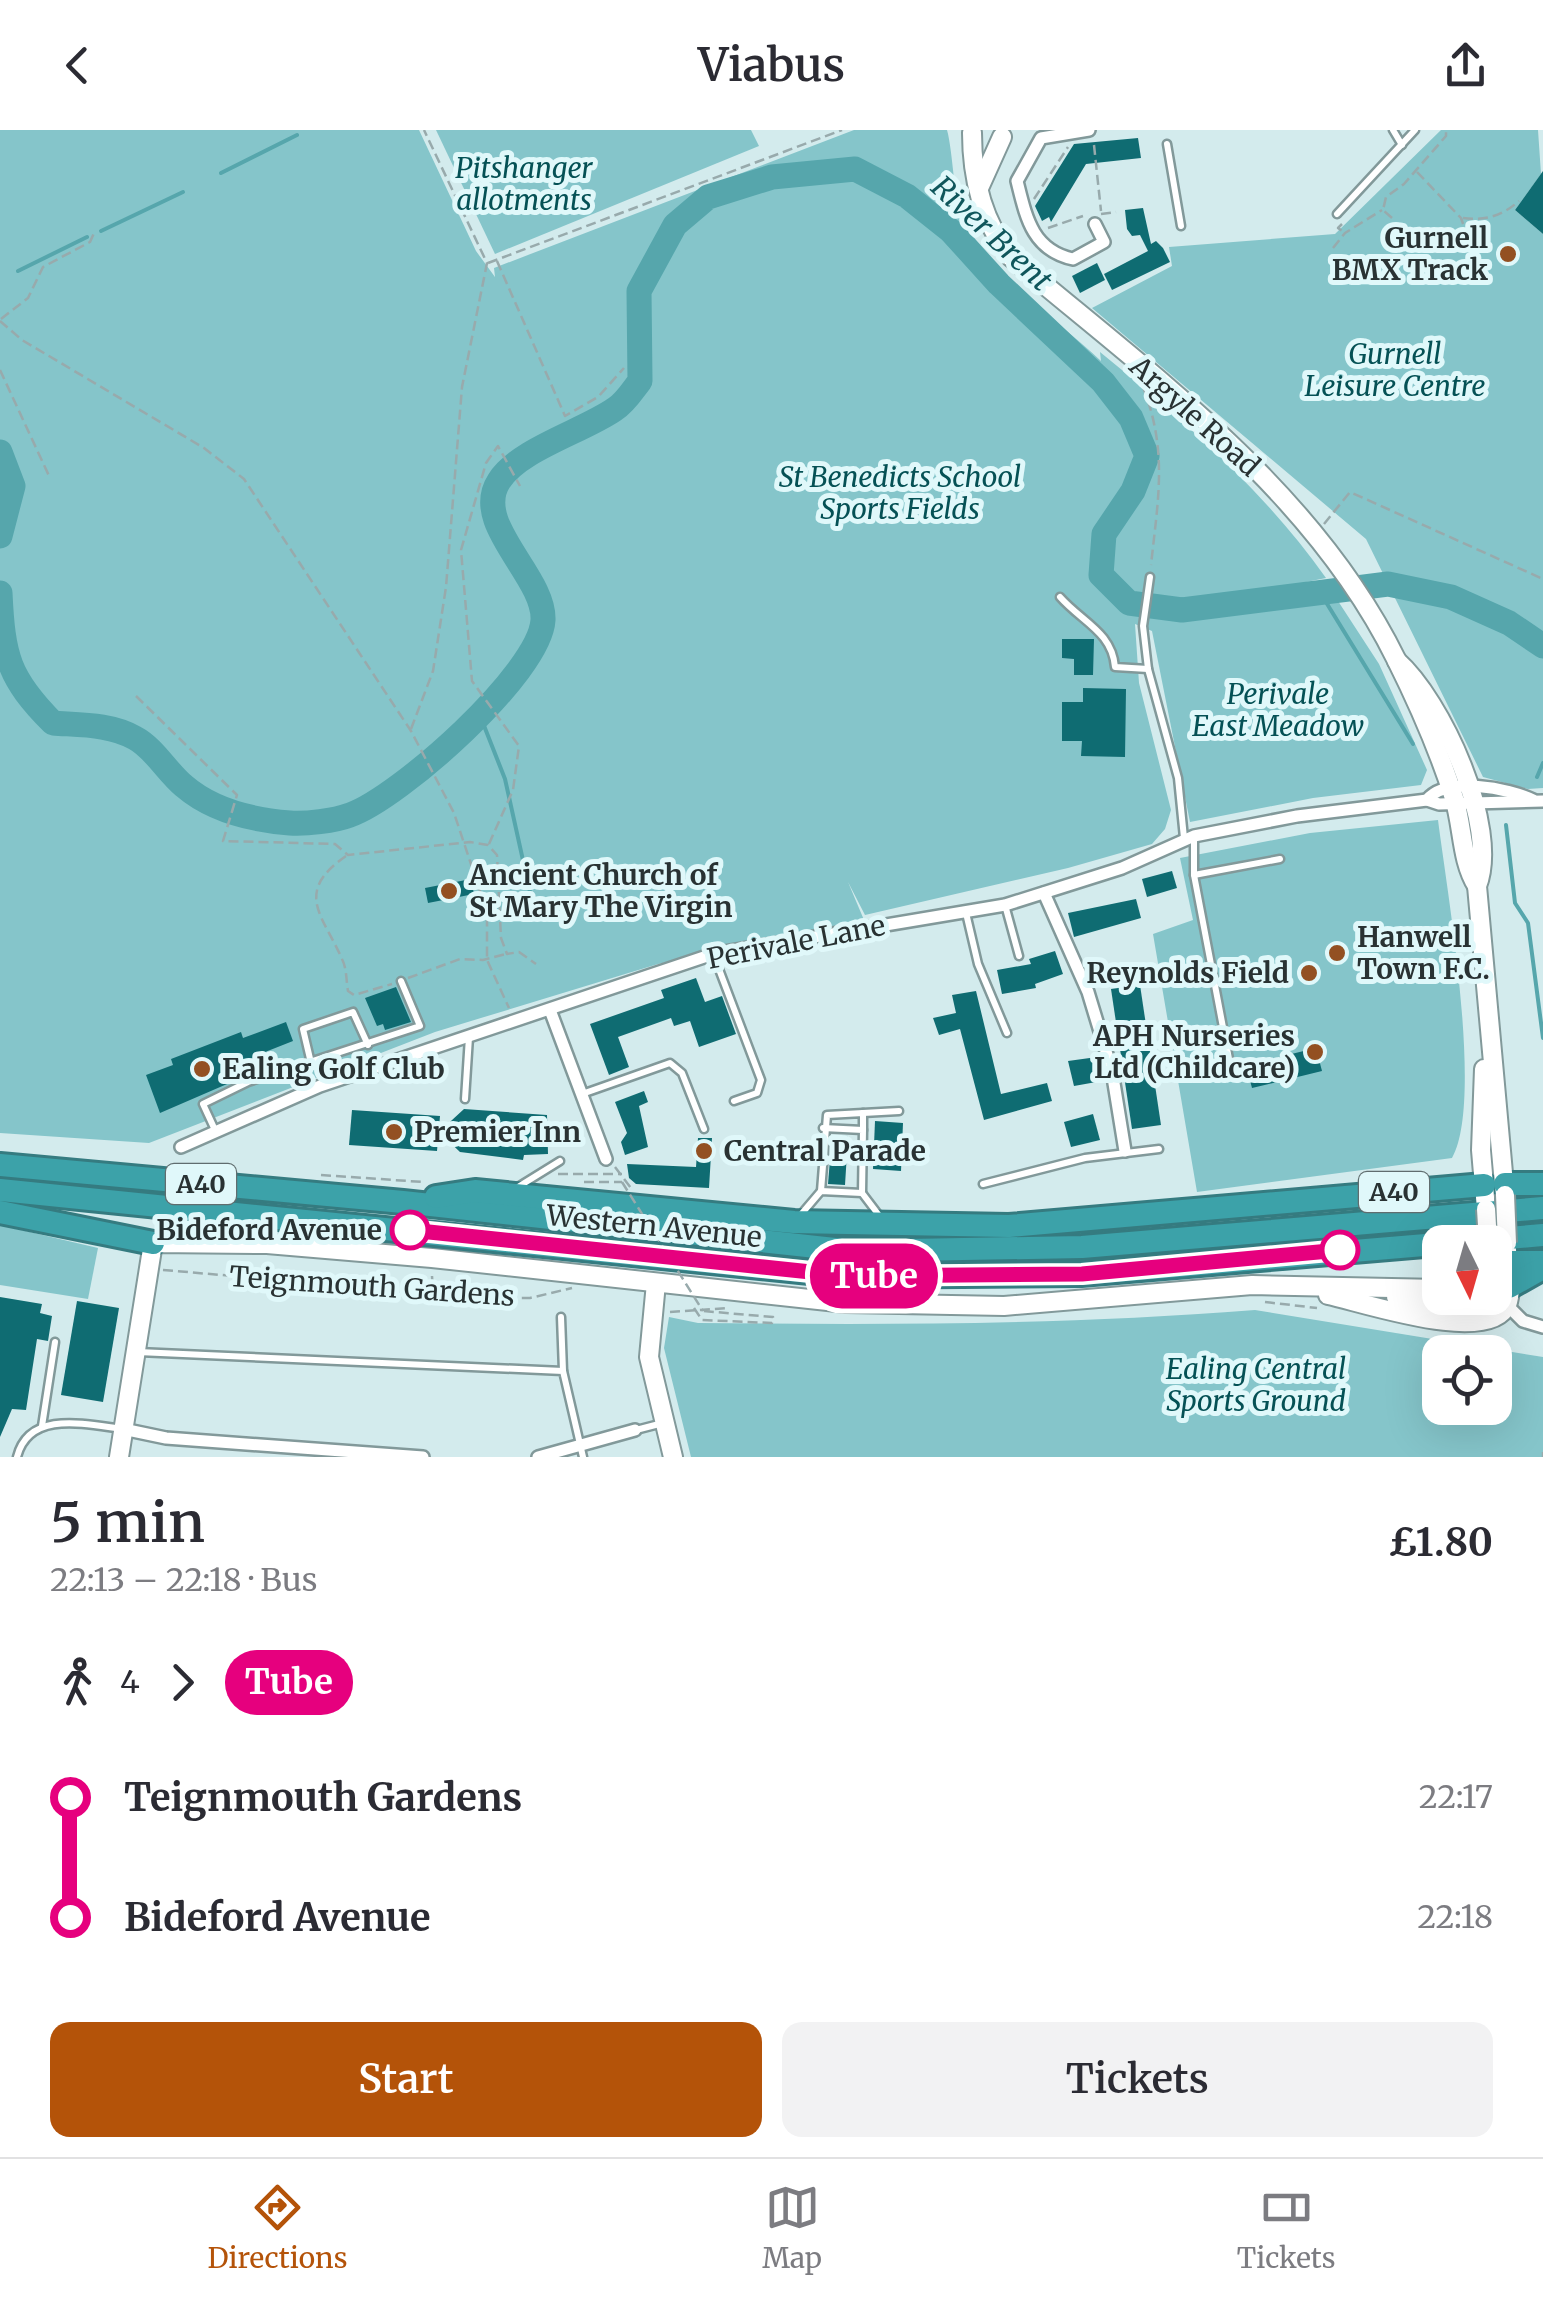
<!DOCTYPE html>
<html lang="en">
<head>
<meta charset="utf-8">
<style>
  :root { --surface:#fff; --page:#f2f2f3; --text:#2b2b33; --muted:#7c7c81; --line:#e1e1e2; --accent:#b45309 }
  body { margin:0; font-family:Merriweather,serif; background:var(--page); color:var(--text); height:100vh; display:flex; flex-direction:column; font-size:38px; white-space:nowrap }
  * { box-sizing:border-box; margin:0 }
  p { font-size:32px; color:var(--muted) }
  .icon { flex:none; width:55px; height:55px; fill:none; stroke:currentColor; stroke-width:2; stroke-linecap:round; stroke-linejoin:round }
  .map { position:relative; height:1327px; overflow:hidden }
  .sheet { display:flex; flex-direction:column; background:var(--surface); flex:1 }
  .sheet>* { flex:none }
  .badge { padding:0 20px; border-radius:32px; font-size:35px; line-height:65px }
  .needle { width:65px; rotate:175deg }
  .buttons { position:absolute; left:1422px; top:1095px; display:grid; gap:20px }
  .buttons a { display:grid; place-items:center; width:90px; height:90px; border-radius:20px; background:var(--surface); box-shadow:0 10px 40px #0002; font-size:50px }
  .map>.badge { position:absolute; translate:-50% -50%; box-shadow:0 0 0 5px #fff }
  .legs { display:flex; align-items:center; gap:15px; height:110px; padding:0 50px; font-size:32px }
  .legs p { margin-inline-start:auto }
  .overview { display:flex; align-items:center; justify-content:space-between; height:170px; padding:0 50px }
  h1 { font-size:55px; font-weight:600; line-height:75px }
  .cta { display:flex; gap:20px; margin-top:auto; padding:20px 50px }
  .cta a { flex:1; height:115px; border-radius:20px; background:var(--accent); color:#fff; font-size:40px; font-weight:600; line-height:115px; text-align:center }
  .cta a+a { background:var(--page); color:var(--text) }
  ul { padding:0 50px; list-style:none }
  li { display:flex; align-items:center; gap:35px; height:120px; font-size:38px }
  li i { display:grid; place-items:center; width:15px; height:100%; margin:0 12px; background:currentColor }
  li i::after { content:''; width:25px; height:25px; margin:-12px; border:8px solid; border-radius:50%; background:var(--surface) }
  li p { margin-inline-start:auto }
  li:first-child i { background:linear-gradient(#0000 50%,currentColor 0) }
  li:last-child i { background:linear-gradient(currentColor 50%,#0000 0) }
  header { display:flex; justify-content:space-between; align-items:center; height:130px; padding:0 50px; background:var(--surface); font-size:45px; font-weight:600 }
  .menu { display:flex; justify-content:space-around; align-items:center; height:140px; border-top:2px solid var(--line); background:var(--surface); font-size:28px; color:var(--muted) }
  .menu a { display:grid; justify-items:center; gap:5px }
  .menu .active { color:var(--accent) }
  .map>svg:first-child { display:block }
  .green { fill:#85c5ca; fill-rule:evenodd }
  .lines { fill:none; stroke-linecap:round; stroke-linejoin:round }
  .stream { stroke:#56a6ac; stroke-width:4 }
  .river { stroke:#56a6ac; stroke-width:25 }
  .building { fill:#0f6c72 }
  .lane-casing { stroke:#82999a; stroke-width:11 }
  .street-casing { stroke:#82999a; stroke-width:16 }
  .secondary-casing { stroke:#82999a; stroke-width:22 }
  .highway-casing { stroke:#357b80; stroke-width:28 }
  .path { stroke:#98aaac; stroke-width:2.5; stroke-dasharray:10 5; stroke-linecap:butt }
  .lane { stroke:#fff; stroke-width:6 }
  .street { stroke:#fff; stroke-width:11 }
  .secondary { stroke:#fff; stroke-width:18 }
  .highway { stroke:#3ca2a9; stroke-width:22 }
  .secondary-bridge-casing { stroke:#82999a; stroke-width:22; stroke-linecap:butt }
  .path-bridge { stroke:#98aaac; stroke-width:2.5; stroke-dasharray:10 5; stroke-linecap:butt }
  .secondary-bridge { stroke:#fff; stroke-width:18 }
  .line-1-casing { stroke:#fff; stroke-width:22 }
  .line-1 { stroke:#e6007e; stroke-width:15 }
  .poi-dot { fill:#935022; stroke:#e0f8fa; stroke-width:4 }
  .stop-1-dot { fill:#fff; stroke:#e6007e; stroke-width:5 }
  .labels { text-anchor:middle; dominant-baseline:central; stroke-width:10; stroke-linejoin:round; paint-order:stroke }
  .shield { fill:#e0f8fa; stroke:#606d6f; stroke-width:2.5 }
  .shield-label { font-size:25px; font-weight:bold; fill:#293233 }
  .park-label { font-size:28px; font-style:italic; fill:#055155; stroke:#e0f8fa }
  .poi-label { font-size:28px; font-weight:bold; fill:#293233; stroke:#e0f8fa; text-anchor:start }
  .street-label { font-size:28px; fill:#293233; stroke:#e0f8fa }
  .stop-label { font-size:28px; font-weight:bold; fill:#293233; stroke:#e0f8fa; text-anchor:end }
  .water-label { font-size:30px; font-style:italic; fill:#0f565b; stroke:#e0f8fa }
</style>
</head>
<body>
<header><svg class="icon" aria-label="back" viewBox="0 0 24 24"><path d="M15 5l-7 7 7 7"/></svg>Viabus<svg class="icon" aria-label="share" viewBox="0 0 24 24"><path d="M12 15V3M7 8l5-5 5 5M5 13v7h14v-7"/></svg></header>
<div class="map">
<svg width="1543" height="1327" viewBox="0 0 1543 1327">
  <rect width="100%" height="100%" fill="#d3ebed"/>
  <g class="green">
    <path d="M0,0H419L476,121L495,147L494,138L854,0H947C953,21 955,80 962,93C993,149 1055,187 1101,231L1100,222C1184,291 1263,359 1326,448L1306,452L1320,451L1333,472L1338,471L1379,534L1427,640L1421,655L1313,668L1190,692L1152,501L1135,494L1139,553L1171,680L1165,699L1152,714L1068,738L865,785L848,752L864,790L658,834L435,902L149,1013L0,1003Z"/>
    <polygon points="436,0 751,0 759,16 495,124"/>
    <polygon points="1441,0 1538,0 1541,44 1515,80 1543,104 1543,658 1528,659 1483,647 1366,409 1092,178 1172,136 1169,117 1335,104"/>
    <path d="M1438,690C1447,761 1484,972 1452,1028L1197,1062L1153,804L1193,790L1180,728L1310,703Z"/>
    <polygon points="0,1095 98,1118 88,1169 0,1155"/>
    <path d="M1255,1180L1543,1227V1327H691L664,1218L669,1187L698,1193C888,1195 1065,1195 1255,1180ZM1440,1222H1495V1278H1440Z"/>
  </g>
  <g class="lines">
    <g class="stream">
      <polyline points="221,43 297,5"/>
      <polyline points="101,101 183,62"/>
      <polyline points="18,141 87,107"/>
      <polyline points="1321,464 1413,614"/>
      <polyline points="479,583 505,649 530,762 504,784"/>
      <polyline points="1537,647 1543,633"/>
      <polyline points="1506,695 1515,773 1528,793 1543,908"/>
    </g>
    <g class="river">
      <polyline points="0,322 13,356 0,406"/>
      <path d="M0,463C3,526 8,548 53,593C80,595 111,594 135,608C154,618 167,642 184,656C213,681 252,690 290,693C306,694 334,691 350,685C399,668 540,543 543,490C545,446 471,394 499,351C519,319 584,301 615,279C625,273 633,260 640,251L639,161L675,95L708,67L772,47L855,39L907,66L951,101L999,154L1103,252L1131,288L1147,326L1133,361L1104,404L1101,445L1129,473L1182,480L1388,454L1451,467L1509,493L1543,516"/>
    </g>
  </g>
  <g class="building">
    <polygon points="1138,8 1141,28 1086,34 1051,92 1049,87 1042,91 1035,76 1074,14"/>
    <polygon points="1543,41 1543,104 1515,80"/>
    <polygon points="1143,78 1151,114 1156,111 1163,118 1170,132 1112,160 1104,144 1148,121 1140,105 1132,106 1127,99 1125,80"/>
    <polygon points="1097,133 1105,150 1080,163 1072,146"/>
    <polygon points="1062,509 1094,509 1093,545 1074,545 1074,529 1062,528"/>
    <polygon points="1083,558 1126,559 1125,627 1081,626 1082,611 1062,611 1062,572 1083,572"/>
    <polygon points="1172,741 1177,758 1147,767 1142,749"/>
    <polygon points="471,749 474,764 428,773 425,758"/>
    <polygon points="1136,769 1141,788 1074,807 1068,783"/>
    <polygon points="1055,821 1063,844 1035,854 1036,858 1002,864 997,840 1031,834 1029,829"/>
    <polygon points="696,848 705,872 722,866 736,904 699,917 690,891 674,896 671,888 618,907 629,937 609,945 590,894 664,868 661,860"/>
    <polygon points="1140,855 1161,995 1132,999 1111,859"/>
    <polygon points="396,857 411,892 385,900 383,894 377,896 365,868"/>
    <polygon points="976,861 1001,964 1047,953 1052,971 984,990 960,899 939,905 933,888 956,883 952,865"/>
    <polygon points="286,892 293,911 255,926 258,933 231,943 234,951 160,983 146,945 173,935 171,929 241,902 243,908"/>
    <polygon points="1316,918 1322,941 1252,958 1246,935"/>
    <polygon points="1097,927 1102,951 1074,956 1068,931"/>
    <polygon points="644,961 648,972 639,976 648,1017 625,1025 621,1012 627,1003 615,972"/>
    <polygon points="464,979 547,985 548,1024 524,1025 523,1030 460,1022 439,1002"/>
    <polygon points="352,980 440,986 437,1021 349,1015"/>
    <polygon points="1093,984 1100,1010 1071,1017 1064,992"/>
    <polygon points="875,991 903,993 901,1041 873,1039"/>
    <polygon points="832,1005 848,1006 845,1055 828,1054"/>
    <polygon points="698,1008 712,1008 709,1058 636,1054 629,1048 627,1034 696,1037"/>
    <polygon points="0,1167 42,1174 40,1183 52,1186 48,1211 37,1209 26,1280 12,1279 0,1307"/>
    <polygon points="77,1171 119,1178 103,1272 61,1265"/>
  </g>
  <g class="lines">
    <defs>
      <g id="lane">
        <polyline points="1393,0 1402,15"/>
        <polyline points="1167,14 1181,96"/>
        <polyline points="1337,84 1415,0"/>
        <polyline points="1150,447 1143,496 1148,539 1178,648 1184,708"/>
        <path d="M1060,467C1082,492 1112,502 1115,537L1148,539"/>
        <polyline points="1194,707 1194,745 1229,929"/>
        <polyline points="1194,745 1280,729"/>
        <polyline points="1005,775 1019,826"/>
        <polyline points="966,783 978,834 1007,903"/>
        <polyline points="714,826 761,950 757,963 734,971"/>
        <polyline points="311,933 303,899 353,882 368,915"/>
        <polyline points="582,964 670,933 682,943 704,999"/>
        <polyline points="465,969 469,907"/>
        <polyline points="863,983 899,981"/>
        <polyline points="823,998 863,1000 862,1063"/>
        <polyline points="215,1000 203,974 248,952 420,896 401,851"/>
        <polyline points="983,1054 1085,1028 1159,1019"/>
        <polyline points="518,1057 560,1031"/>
        <polyline points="821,1061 827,985 863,983 863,1000"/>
        <polyline points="798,1088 821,1061 862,1063 881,1088"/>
        <polyline points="561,1187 563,1241"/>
        <polyline points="138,1222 563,1241 583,1327"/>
        <polyline points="42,1296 55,1212"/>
        <polyline points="636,1300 663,1293"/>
        <path d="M17,1327C29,1280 85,1294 122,1299"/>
      </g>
      <g id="street">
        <path d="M1089,0L1041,8L1017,51C1026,87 1032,120 1073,129L1104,112L1095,94"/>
        <path d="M1427,670C1446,646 1509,658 1533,670"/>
        <polyline points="1044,763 1088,862 1112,941 1125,1021"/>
        <polyline points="550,880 606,1029"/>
        <polyline points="181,1017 320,956 713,824 1005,775 1122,738 1194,706 1297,686 1427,670 1439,674 1543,671"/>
        <polyline points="1507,1175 1523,1191 1543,1197"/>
        <polyline points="123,1299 166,1308 423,1327"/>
        <polyline points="538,1327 635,1300"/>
      </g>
      <g id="secondary">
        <path d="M972,3C972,48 982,91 1011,127C1151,245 1313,360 1396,529C1418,573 1439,621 1454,668C1463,696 1461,731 1477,756"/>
        <polyline points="979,58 1002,7"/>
        <path d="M1397,531C1441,570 1500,697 1477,756L1505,1065"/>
        <polyline points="1484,939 1481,1020 1486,1079"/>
        <polyline points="656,1153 649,1227 673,1327"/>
        <path d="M1328,1165C1362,1172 1490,1216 1507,1175C1513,1159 1508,1136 1507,1120"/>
        <polyline points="1396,1167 1457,1175 1507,1175"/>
        <polyline points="119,1327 153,1113 267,1114 432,1128 846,1173 1004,1176 1252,1155 1440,1159"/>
      </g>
      <g id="highway">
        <polyline points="0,1035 403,1072 853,1121 1082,1117 1543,1078"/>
        <polyline points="1505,1054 1543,1054"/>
        <polyline points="0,1060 849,1146 1081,1144 1543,1105"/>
        <polyline points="436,1067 475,1061 794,1092 1009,1096 1484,1055"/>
        <polyline points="0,1082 153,1113"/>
        <polyline points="1508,1132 1543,1132"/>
        <polyline points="1509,1157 1543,1138"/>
      </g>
    </defs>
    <use href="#lane" class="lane-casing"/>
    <use href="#street" class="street-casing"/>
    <use href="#secondary" class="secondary-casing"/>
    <use href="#highway" class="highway-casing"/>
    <g class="path">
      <polyline points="1094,15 1101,81"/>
      <polyline points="1417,42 1461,88 1469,111"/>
      <polyline points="961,59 967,80"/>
      <polyline points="1034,69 1068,17"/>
      <polyline points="1101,84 1116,82"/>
      <polyline points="1392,88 1383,80 1386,67 1404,54 1446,6 1446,0"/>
      <path d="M1463,88C1485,91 1502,86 1519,71"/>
      <polyline points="1342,94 1338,98 1345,103"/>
      <polyline points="1048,98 1083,86"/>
      <polyline points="1333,118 1345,103 1382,80"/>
      <polyline points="497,131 565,286 598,267 624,238"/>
      <polyline points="488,133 842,0"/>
      <polyline points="1,189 28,168 43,137 90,112 95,101"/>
      <polyline points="0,191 22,210 204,318 244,349 411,601 454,683 487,782 487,830 509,878"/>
      <polyline points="0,240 50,348"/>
      <path d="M1143,257C1168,321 1158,369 1151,435"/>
      <polyline points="1324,394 1350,362 1543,449"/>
      <polyline points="136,566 237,665 223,711 335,714 348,725 470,712 488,715 497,725 501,808 507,824 519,822 536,834"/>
      <polyline points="411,599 433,541 446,457 462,257 487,133 424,0"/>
      <polyline points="489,714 513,660 519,616 472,551 461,420 486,333 498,316 520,356"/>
      <path d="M346,726C293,763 323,785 342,829C347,839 346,850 348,861L354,865L392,854"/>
      <polyline points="408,848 460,829 483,830 506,824"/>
      <polyline points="615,1037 631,1058"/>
      <polyline points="558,1044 622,1044"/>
      <polyline points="321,1045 423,1052"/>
      <polyline points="584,1052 622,1052"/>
      <polyline points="163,1140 493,1168 530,1168 572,1158"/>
      <polyline points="432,1146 433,1163"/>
      <polyline points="1265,1172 1317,1178"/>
      <polyline points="694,1178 702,1190 772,1193 773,1187 703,1181"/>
      <polyline points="670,1182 728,1178"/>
      <polyline points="1543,1327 1543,1322"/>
    </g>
    <use href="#lane" class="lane"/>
    <use href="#street" class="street"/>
    <use href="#secondary" class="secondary"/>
    <use href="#highway" class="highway"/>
    <defs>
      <g id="secondary-bridge">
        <polyline points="1505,1065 1507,1113"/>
        <polyline points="1486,1079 1488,1112"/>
      </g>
    </defs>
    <use href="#secondary-bridge" class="secondary-bridge-casing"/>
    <polyline class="path-bridge" points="622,1052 703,1181"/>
    <use href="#secondary-bridge" class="secondary-bridge"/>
  </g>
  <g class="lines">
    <defs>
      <polyline id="line-1" points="410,1100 849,1146 1082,1144 1340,1120"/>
    </defs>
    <use href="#line-1" class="line-1-casing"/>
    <use href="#line-1" class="line-1"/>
  </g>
  <g class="poi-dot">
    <circle cx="1508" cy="124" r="10"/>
    <circle cx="449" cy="761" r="10"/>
    <circle cx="1337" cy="823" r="10"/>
    <circle cx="1309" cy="843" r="10"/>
    <circle cx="1315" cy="922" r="10"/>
    <circle cx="202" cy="939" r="10"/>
    <circle cx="394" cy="1002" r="10"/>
    <circle cx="704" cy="1021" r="10"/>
  </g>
  <g class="stop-1-dot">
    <circle cx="410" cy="1100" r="18"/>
    <circle cx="1340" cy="1120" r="18"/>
  </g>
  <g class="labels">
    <g class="shield">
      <rect x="166" y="1034" width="70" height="40" rx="8"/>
      <rect x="1359" y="1042" width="70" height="40" rx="8"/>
    </g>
    <g class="shield-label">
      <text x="201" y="1054">A40</text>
      <text x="1394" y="1062">A40</text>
    </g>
    <g class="park-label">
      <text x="524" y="38">Pitshanger<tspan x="524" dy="32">allotments</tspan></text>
      <text x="1395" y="224">Gurnell<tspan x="1395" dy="32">Leisure Centre</tspan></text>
      <text x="900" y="347">St Benedicts School<tspan x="900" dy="32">Sports Fields</tspan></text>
      <text x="1278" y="564">Perivale<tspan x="1278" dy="32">East Meadow</tspan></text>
      <text x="1256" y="1239">Ealing Central<tspan x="1256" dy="32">Sports Ground</tspan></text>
    </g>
    <g class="poi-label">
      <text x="1488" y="108" text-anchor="end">Gurnell<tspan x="1488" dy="32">BMX Track</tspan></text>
      <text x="469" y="745">Ancient Church of<tspan x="469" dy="32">St Mary The Virgin</tspan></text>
      <text x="1357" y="807">Hanwell<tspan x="1357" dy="32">Town F.C.</tspan></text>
      <text x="1289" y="843" text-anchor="end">Reynolds Field</text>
      <text x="1295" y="906" text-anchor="end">APH Nurseries<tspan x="1295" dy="32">Ltd (Childcare)</tspan></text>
      <text x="222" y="939">Ealing Golf Club</text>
      <text x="414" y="1002">Premier Inn</text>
      <text x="724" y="1021">Central Parade</text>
    </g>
    <g class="street-label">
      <text transform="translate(1195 286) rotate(42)">Argyle Road</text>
      <text transform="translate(796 812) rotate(-11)">Perivale Lane</text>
      <text transform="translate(654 1096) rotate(6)">Western Avenue</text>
      <text transform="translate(372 1156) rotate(4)">Teignmouth Gardens</text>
    </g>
    <g class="stop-label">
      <text x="382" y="1100">Bideford Avenue</text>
    </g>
    <g class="water-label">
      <text transform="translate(992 103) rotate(43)">River Brent</text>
    </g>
  </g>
</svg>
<div class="buttons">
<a><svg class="needle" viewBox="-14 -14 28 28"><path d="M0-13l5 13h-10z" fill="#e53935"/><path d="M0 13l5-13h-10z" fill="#7c7c81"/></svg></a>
<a><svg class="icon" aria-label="locate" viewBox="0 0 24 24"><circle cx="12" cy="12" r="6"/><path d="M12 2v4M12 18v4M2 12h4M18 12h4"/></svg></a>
</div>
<b class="badge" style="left:874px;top:1146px;background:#e6007e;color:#fff">Tube</b>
</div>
<section class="sheet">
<div class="overview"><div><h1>5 min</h1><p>22:13 – 22:18 · Bus</p></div><b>£1.80</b></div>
<div class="legs"><svg class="icon" aria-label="walk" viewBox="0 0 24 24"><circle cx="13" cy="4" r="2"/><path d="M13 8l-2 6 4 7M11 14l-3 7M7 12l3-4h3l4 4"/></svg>4<svg class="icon" aria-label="forward" viewBox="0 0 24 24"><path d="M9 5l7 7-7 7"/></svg><b class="badge" style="background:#e6007e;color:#fff">Tube</b></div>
<ul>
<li><i style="color:#e6007e"></i><b>Teignmouth Gardens</b><p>22:17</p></li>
<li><i style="color:#e6007e"></i><b>Bideford Avenue</b><p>22:18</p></li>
</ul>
<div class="cta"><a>Start</a><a>Tickets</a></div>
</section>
<nav class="menu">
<a class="active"><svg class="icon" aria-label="directions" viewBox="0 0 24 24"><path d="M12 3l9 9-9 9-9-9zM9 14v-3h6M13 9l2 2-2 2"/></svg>Directions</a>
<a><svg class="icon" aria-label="map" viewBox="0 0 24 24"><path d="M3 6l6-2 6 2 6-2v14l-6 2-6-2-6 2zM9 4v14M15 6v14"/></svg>Map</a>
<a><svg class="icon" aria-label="tickets" viewBox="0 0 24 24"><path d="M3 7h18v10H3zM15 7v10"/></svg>Tickets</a>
</nav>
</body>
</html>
